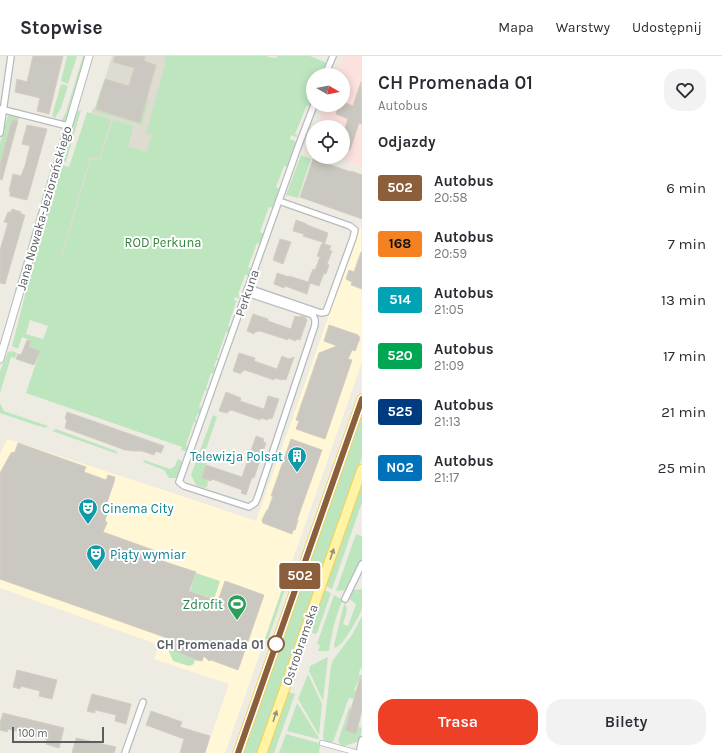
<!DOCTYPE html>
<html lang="pl">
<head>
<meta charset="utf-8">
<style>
  :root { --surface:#fff; --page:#f2f2f3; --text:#2b2b33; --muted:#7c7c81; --line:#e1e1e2; --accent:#ee3f27 }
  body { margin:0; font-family:Karla,sans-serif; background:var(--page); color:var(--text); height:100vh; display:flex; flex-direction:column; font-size:15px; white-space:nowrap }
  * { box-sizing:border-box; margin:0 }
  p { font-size:13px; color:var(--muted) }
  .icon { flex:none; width:22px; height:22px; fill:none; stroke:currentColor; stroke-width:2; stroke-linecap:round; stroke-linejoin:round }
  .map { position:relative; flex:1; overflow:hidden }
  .panel { display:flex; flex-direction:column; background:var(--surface); width:360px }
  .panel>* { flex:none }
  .badge { padding:0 8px; border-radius:3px; font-size:14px; line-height:26px }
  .needle { width:26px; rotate:99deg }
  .tools { position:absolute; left:306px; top:12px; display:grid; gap:8px }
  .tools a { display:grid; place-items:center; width:44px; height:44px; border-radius:50%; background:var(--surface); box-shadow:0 2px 10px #0003; font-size:20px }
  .scale { position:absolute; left:12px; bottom:10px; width:92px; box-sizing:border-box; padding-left:4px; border:2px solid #5a5e63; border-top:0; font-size:11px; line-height:14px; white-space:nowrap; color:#5a5e63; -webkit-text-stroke:3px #fff; paint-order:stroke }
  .map>.badge { position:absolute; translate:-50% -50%; box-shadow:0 0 0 2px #fff }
  h2 { padding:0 16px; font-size:15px; line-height:36px }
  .round { display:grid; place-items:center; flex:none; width:42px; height:42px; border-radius:16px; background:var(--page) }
  .overview { display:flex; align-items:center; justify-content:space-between; height:68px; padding:0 16px }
  h1 { font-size:19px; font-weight:600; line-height:30px }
  .action { display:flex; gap:8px; margin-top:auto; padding:8px 16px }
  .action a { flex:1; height:46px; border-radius:16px; background:var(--accent); color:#fff; font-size:16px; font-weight:600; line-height:46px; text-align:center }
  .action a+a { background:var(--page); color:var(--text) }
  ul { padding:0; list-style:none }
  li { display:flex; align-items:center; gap:12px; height:56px; padding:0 16px }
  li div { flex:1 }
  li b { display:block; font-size:15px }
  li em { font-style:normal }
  li .badge { min-width:44px; font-weight:700; text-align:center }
  header { display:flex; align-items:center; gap:24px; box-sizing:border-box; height:56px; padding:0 20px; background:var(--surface); border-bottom:1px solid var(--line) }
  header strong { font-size:19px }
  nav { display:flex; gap:22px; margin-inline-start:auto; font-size:14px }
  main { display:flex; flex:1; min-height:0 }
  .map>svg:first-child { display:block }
  .commercial { fill:#fff7d6 }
  .education { fill:#dedbd0 }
  .medical { fill:#fce1dd }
  .green { fill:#bde6bf; fill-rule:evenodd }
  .building { fill:#cbc8c1; stroke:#d3cec0 }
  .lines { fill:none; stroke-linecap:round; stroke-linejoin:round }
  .pedestrian-casing { stroke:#b7babf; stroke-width:6 }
  .minor-casing { stroke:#b7babf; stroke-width:8 }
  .tertiary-casing { stroke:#b7babf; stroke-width:9 }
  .primary-casing { stroke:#f6cf53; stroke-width:11 }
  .pedestrian { stroke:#fff; stroke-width:4.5 }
  .minor { stroke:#fff; stroke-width:5.5 }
  .tertiary { stroke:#fff; stroke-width:7 }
  .primary { stroke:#fff4a6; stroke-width:9 }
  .oneway { fill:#94927a }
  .line-casing { stroke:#fff; stroke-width:9 }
  .line { stroke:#8b5e3c; stroke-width:6 }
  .stop-dot { fill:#fff; stroke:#8b5e3c; stroke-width:2 }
  .labels { text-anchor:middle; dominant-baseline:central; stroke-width:4; stroke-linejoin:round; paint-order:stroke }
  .street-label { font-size:13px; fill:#5a5e63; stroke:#fff }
  .park-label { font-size:13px; fill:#318439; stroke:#fff }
  .culture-label { font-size:13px; fill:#0d838f; stroke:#fff; text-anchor:start }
  .leisure-label { font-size:13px; fill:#27864d; stroke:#fff; text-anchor:end }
  .stop-label { font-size:13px; font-weight:bold; fill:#5a5e63; stroke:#fff; text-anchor:end }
</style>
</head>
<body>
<header>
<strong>Stopwise</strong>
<nav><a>Mapa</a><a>Warstwy</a><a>Udostępnij</a></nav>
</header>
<main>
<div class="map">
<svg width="362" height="697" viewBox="0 0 362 697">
  <rect width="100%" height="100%" fill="#eeece2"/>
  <polygon class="commercial" points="361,169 362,306 225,697 205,697 229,628 154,603 159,589 0,532 0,398 7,383 182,440 256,465"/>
  <polygon class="education" points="112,0 168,0 148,100 68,204 47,197 93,52 96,53"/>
  <polygon class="medical" points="346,0 362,0 362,110 335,101 343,101 343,71 317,71 325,49 343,49 343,19 335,19 341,4"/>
  <g class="green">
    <polygon points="67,0 77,0 68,28 61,25"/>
    <polygon points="83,0 85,0 67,63 64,66 61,66 66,56"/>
    <path d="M165,0H268V1L277,2V0H310L327,7L323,19H313V46L311,50L307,49L295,78L298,80L296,81L291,79L290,83L295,85L296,88L288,111L284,110L276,131L280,133L273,152L269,151L260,176L264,178L260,188L257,187L248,211L252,213L249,220L245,219L238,238L242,240L241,243L235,241L234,244L240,247L236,246L228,270L231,272L230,277L226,276L217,302L220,304H216L214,311L217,312L215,317H211L206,332L209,335L205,334L199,351L202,352L201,358L198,357L195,364L198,366L197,367L194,366L186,389L189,391L188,394L185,395L181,394L182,391L26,337L40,295L30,291L31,285L22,281L18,293L12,290L24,243L31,210L53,135L62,109L69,111L87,56L111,64L99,103L90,101L61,200L62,201L91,103L100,105L113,64L133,70L128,91L147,96L152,79L146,77L165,9ZM30,264L48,270L43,283L26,278Z"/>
    <polygon points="61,28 68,30 61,52 55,62 52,60"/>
    <polygon points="102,30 103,30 97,54 140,67 147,43 149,43 142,69 94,55"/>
    <polygon points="81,54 66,106 63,106 75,58 78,55"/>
    <polygon points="10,58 19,61 18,65 12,64 0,108 0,87 8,59"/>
    <polygon points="301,99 311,103 298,142 286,139"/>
    <polygon points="52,108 54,108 17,233 14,236 16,231"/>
    <polygon points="12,295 17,297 15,302 11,301 0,337 0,315 8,296"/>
    <polygon points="0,347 4,355 48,370 45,372 41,370 38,370 0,357"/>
    <polygon points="362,358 362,401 258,697 243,697"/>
    <polygon points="213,359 217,361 202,405 207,407 202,421 208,425 207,431 204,432 196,429 191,419"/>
    <polygon points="56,373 116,395 118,398 52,375"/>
    <polygon points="178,403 182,405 183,407 179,419 176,422 169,422 164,414 143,406 144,404 170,413 175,410"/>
    <polygon points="362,425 362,446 332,533 326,530"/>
    <polygon points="356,478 362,480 362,504 347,534 336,535"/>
    <polygon points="291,507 293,508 293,510 268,583 265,583"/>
    <polygon points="196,517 220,525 214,543 190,535"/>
    <path d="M362,533C362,539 362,547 362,553C358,562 344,589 335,592L334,589L343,552L345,547C349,554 345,561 343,568L348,570L356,548L348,542L351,534Z"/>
    <polygon points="324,534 331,537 317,577 315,578 312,577 314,563"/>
    <path d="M334,539L343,544C335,560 332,577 329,595H318L320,589L317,588Z"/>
    <polygon points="362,560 362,611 359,616 360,622 354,634 356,634 354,643 349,642 333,686 331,687 324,685 323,680 331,610 333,604 352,579"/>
    <polygon points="167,591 195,604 194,608 189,610 173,605"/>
    <polygon points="328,601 323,645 309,615 310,610"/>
    <polygon points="308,618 322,648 319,679 298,643"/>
    <polygon points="288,636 295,638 274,697 267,697"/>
    <polygon points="297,647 319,682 318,683 287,675"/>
    <polygon points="350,649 351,657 345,669 356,677 358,670 362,672 360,685 344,690 341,689 338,685"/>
    <polygon points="286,678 318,687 320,689 319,697 279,697"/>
  </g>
  <g class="building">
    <polygon points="33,0 63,0 49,58 37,55 40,42 15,36 17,23 27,26"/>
    <polygon points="115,0 145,0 144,5 156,9 140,67 96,53 105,23 129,30 134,12 113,6"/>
    <polygon points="361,26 362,68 359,67 350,94 343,92 343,78 348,63 336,58 339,49 343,49 343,46 353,50"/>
    <polygon points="12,64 18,65 2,124 0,123 0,108"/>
    <polygon points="27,69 47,73 27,144 10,140 10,135 9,135 13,118 21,120 25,110 30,90 22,88"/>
    <polygon points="313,103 351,116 351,115 362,119 362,163 300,141"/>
    <polygon points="12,153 21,156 21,158 25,159 5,228 0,227 0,194 8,167 4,166 8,156 11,156"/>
    <polygon points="296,164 307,168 307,169 328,177 325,187 303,180 304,178 293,175"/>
    <polygon points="280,183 291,186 283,208 273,204"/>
    <polygon points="322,187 331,190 329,194 332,195 327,208 329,209 326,218 324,217 319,230 310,227 307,238 285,230 284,232 274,228 277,217 289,221 289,220 308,226 313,213 315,214 320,201 317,200"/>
    <polygon points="361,196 362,196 362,233 351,229 352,226 346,223 349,214 354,216"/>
    <polygon points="253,258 268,263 268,265 291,273 295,260 298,261 301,260 305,261 307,264 300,284 296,283 296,285 288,282 288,284 260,275 255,276 254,278 247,275"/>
    <polygon points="329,269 358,279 360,282 355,295 352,294 348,303 352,304 325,383 296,373 299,365 296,364 319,297 337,290 324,285"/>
    <polygon points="27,284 31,285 29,291 40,295 34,309 16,303 18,298 21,299"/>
    <polygon points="239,297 255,302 254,305 277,313 282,300 289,303 294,301 286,324 283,323 282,324 275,322 274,324 245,314 241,316 241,318 233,315"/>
    <polygon points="226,336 241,342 240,345 264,353 268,340 279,343 272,363 269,362 268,364 261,362 260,364 231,354 228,356 227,357 219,355"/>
    <polygon points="67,356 164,390 161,397 156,395 154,399 142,395 135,395 125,394 65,372 67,363 65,363"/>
    <polygon points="256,380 264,383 263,386 266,387 254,422 252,421 246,439 241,437 242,434 212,423 211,425 202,422 206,409 242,421"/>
    <polygon points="291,383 322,394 297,464 298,464 295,474 293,474 292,478 263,467 262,464 267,454 268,454 273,440 271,440"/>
    <polygon points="18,387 86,411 84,416 106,424 108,419 115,421 114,426 104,455 108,456 105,464 107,467 103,476 167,499 165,506 196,516 189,535 218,545 225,525 264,539 238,614 211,604 209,605 204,600 202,605 196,604 167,591 170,583 0,523 0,417 11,397 15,396"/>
    <polygon points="17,614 57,624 52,643 39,640 40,635 21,630 20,633 13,631"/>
    <polygon points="361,619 362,654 356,678 345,674"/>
    <polygon points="92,638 131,648 126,668 115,665 116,659 95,654 95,657 87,655"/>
    <polygon points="151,655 182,666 180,671 210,680 205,697 180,697 184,683 146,669"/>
    <polygon points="3,657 64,672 59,692 46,688 47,683 8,673 7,676 0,674 0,667"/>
    <polygon points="76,682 116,691 114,697 72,697"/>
  </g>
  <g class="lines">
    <defs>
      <polyline id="pedestrian" points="322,687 358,697"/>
      <g id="minor">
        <polyline points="325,19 333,0"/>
        <polyline points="0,53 68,70"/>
        <polyline points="0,77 11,0"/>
        <polyline points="248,232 321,257 326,256 353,182 355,174 350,170 279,145"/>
        <polyline points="247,237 313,259 315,264 315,269 257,443 255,447 249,451 184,430 179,426 298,91 314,49"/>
        <polyline points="345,543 362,508"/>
        <polyline points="125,697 143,646"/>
        <polyline points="360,697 360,693 362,684"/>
      </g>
      <polyline id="tertiary" points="0,303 89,0"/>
      <g id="primary">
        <polyline points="238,697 362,343"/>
        <polyline points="262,697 362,413"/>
      </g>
    </defs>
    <use href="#pedestrian" class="pedestrian-casing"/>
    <use href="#minor" class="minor-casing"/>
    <use href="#tertiary" class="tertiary-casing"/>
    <use href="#primary" class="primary-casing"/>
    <use href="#pedestrian" class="pedestrian"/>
    <use href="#minor" class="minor"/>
    <use href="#tertiary" class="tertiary"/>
    <use href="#primary" class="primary"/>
  </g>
  <defs><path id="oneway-solid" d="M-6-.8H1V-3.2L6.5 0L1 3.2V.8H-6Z"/></defs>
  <g class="oneway">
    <use href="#oneway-solid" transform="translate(332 498) rotate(-71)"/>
    <use href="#oneway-solid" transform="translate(275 660) rotate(-71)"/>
  </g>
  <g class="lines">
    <defs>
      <polyline id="line" points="238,697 362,343"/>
    </defs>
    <use href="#line" class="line-casing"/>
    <use href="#line" class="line"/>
  </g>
  <defs>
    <symbol id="building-pin" viewBox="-11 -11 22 30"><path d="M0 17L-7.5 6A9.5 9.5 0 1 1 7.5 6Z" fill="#0f9aa8" stroke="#fff"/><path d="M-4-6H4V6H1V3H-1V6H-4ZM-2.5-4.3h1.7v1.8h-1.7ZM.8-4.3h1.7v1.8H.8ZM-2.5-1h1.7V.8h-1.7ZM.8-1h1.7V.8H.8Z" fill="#fff"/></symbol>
    <symbol id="theatre-pin" viewBox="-11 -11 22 30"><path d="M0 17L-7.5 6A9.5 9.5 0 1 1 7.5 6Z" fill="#0f9aa8" stroke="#fff"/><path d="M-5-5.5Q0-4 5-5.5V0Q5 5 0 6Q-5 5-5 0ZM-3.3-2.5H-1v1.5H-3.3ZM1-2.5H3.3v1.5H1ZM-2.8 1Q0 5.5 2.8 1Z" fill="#fff"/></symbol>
    <symbol id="stadium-pin" viewBox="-11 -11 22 30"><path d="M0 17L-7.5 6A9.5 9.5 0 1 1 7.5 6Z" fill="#2e9e5b" stroke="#fff"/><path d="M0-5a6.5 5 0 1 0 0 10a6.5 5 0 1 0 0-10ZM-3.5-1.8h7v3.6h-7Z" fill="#fff"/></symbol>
  </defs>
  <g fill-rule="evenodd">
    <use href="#building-pin" x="286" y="389" width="22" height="30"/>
    <use href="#theatre-pin" x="77" y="441" width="22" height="30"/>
    <use href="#theatre-pin" x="85" y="487" width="22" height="30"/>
    <use href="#stadium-pin" x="226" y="537" width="22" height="30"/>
  </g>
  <circle class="stop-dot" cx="276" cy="588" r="8"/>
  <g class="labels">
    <g class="street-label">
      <text transform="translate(44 152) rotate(-74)">Jana Nowaka-Jeziorańskiego</text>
      <text transform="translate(247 237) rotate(-71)">Perkuna</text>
      <text transform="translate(300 589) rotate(-71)">Ostrobramska</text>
    </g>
    <g class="park-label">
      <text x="163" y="186">ROD Perkuna</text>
    </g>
    <g class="culture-label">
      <text x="283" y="400" text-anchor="end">Telewizja Polsat</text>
      <text x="102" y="452">Cinema City</text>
      <text x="110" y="498">Piąty wymiar</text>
    </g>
    <g class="leisure-label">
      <text x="223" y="548">Zdrofit</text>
    </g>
    <g class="stop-label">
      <text x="264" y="588">CH Promenada 01</text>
    </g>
  </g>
</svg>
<div class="tools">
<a><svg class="needle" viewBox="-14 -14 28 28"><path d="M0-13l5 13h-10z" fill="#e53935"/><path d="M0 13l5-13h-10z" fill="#7c7c81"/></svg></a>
<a><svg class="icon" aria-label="locate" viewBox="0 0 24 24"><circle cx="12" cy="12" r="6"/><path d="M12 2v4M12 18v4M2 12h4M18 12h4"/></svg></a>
</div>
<div class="scale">100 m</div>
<b class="badge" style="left:300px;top:520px;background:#8b5e3c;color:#fff">502</b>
</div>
<section class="panel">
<div class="overview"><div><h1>CH Promenada 01</h1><p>Autobus</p></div><a class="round"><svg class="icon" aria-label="heart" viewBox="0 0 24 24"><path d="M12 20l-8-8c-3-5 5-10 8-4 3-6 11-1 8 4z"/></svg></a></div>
<h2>Odjazdy</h2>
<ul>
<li><span class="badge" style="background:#8b5e3c;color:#fff">502</span><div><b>Autobus</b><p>20:58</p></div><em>6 min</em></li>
<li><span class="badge" style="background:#f58220;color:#111">168</span><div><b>Autobus</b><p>20:59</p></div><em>7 min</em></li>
<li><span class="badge" style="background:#00a3b4;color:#fff">514</span><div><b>Autobus</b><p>21:05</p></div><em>13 min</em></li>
<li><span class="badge" style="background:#00a651;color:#fff">520</span><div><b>Autobus</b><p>21:09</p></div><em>17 min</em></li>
<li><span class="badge" style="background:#003b80;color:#fff">525</span><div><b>Autobus</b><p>21:13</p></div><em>21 min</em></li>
<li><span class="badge" style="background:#0072bc;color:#fff">N02</span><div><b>Autobus</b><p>21:17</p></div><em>25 min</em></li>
</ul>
<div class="action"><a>Trasa</a><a>Bilety</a></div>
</section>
</main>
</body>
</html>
